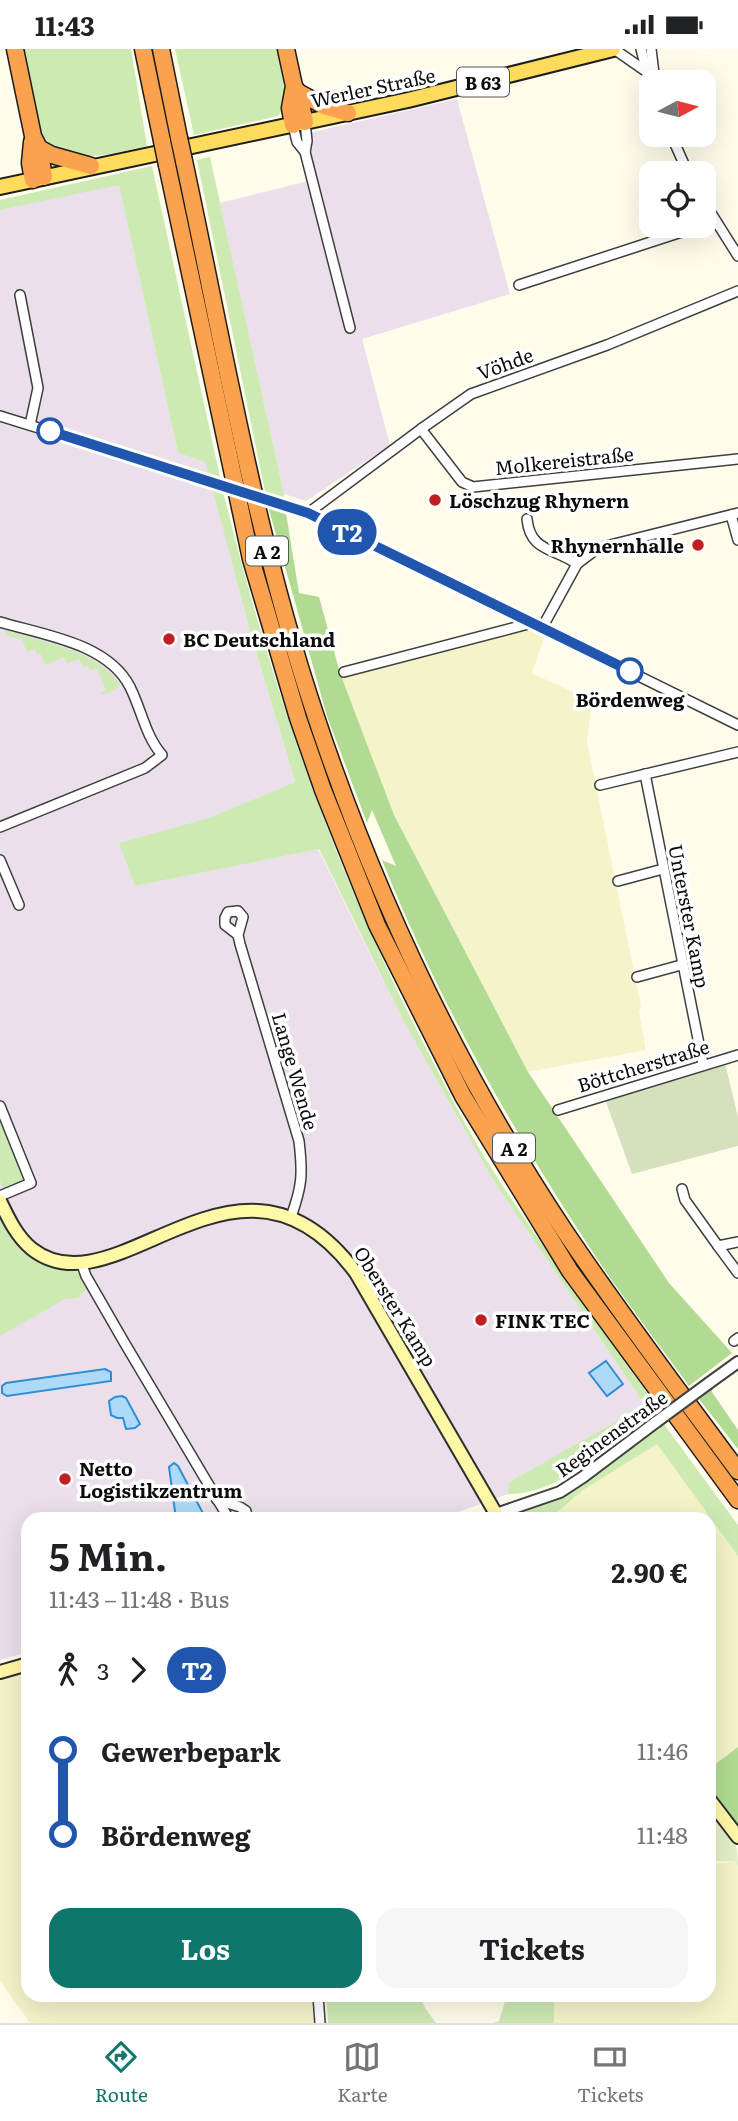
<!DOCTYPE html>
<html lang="de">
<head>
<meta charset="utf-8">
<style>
  :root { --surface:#fff; --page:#f6f6f6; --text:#202124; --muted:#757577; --line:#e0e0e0; --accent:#0f766e }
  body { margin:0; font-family:Literata,serif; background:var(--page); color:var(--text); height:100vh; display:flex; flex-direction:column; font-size:26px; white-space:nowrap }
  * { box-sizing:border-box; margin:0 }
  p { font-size:23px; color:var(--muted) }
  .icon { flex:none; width:38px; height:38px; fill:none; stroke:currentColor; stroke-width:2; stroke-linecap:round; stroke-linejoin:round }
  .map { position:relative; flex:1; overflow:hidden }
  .details { position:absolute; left:21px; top:1463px; width:695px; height:490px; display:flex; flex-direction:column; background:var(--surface); border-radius:21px; box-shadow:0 7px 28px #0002 }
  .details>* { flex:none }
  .badge { padding:0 14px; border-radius:23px; font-size:24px; line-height:46px }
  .needle { width:46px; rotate:83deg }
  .tools { position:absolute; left:639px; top:21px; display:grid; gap:14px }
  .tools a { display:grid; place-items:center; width:77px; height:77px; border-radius:14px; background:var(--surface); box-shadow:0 7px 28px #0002; font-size:35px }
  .map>.badge { position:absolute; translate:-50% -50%; box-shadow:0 0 0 4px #fff }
  .legs { display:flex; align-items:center; gap:10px; height:77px; padding:0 28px; font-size:23px }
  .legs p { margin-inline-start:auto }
  .head { display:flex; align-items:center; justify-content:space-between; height:119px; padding:0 28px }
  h1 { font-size:38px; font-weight:700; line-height:52px }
  .primary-button { display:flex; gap:14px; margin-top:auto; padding:14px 28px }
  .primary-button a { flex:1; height:80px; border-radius:21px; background:var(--accent); color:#fff; font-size:28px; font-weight:700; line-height:80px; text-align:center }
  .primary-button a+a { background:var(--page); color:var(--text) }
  ul { padding:0 28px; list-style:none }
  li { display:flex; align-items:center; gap:24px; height:84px; font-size:26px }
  li i { display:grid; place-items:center; width:10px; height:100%; margin:0 9px; background:currentColor }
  li i::after { content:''; width:18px; height:18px; margin:-9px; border:5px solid; border-radius:50%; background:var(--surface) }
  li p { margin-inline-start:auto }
  li:first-child i { background:linear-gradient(#0000 50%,currentColor 0) }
  li:last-child i { background:linear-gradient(currentColor 50%,#0000 0) }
  .status { display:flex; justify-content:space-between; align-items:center; height:49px; padding:0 35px; background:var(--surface); direction:ltr }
  .status svg { height:19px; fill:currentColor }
  .menu { display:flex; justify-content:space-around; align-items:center; height:98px; border-top:2px solid var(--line); background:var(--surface); font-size:19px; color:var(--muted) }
  .menu a { display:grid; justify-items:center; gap:4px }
  .menu .current { color:var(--accent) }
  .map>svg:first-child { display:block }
  .industrial { fill:#eadfeb }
  .farmland { fill:#f5f3ca }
  .green { fill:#ceeab3 }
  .forest { fill:#b1db92 }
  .cemetery { fill:#d4e1bc }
  .pitch { fill:#e1f1c5 }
  .water { fill:#addaf8; stroke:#328dd2; stroke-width:2 }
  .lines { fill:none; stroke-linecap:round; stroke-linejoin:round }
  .minor-casing { stroke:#3f3f3f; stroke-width:12 }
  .tertiary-casing { stroke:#3f3f3f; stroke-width:14 }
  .secondary-casing { stroke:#2e2e2e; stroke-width:16 }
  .primary-casing { stroke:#1d1d1d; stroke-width:18 }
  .motorway-casing { stroke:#1d1d1d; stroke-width:19 }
  .minor { stroke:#fff; stroke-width:9 }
  .tertiary { stroke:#fff; stroke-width:10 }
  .secondary { stroke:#fff8a6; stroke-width:12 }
  .primary { stroke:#fddb5c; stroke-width:14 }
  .motorway { stroke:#faa24e; stroke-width:16 }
  .tertiary-bridge-casing { stroke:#3f3f3f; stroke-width:14; stroke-linecap:butt }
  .motorway-bridge-casing { stroke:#1d1d1d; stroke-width:19; stroke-linecap:butt }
  .tertiary-bridge { stroke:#fff; stroke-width:10 }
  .motorway-bridge { stroke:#faa24e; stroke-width:16 }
  .line-1-casing { stroke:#fff; stroke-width:16 }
  .line-1 { stroke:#2056ae; stroke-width:10 }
  .stop-1-dot { fill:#fff; stroke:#2056ae; stroke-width:3.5 }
  .poi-dot { fill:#c01f22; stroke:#fff; stroke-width:2.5 }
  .labels { text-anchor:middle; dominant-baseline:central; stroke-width:7; stroke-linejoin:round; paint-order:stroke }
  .shield { fill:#fff; stroke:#555; stroke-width:2 }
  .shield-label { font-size:18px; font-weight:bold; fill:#0c0c0c }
  .street-label { font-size:19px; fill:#0c0c0c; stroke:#fff }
  .poi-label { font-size:19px; font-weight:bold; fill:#0c0c0c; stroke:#fff; text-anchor:start }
  .stop-label { font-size:19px; font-weight:bold; fill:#0c0c0c; stroke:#fff }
</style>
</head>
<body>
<div class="status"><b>11:43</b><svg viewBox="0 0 49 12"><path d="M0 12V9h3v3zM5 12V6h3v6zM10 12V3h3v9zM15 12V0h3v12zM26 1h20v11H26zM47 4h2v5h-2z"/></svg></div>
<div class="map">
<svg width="738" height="1974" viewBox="0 0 738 1974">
  <rect width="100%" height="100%" fill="#fffceb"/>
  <g class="industrial">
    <polygon points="457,50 510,245 362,290 390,396 306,452 284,445 220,154 308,132 301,104 295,95 287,89"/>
    <polygon points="119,135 178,404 206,413 251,586 295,733 210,769 120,794 135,837 318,800 404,973 493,1131 645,1356 509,1433 508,1445 439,1470 28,1470 28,1603 0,1611 0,161"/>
  </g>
  <g class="farmland">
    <polygon points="529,576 546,583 532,624 592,652 587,693 641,957 639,963 646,1001 528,1023 394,766 340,624"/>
    <polygon points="657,1395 738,1507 738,1698 709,1720 709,1470 549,1470 583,1441"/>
    <polygon points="28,1621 28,1946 315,1946 317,1974 30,1974 0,1932 0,1629"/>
    <polygon points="735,1812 738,1817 738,1974 554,1974 554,1946 709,1946 709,1816"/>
  </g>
  <g class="green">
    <path d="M22,0H131L147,97C123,102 79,115 56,101C33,87 27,26 22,0Z"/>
    <path d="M175,0H277C280,19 291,51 278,67L194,86Z"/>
    <polygon points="210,108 284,445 286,464 268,457 197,111"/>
    <polygon points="152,117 220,428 209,426 205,413 178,404 119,136 0,161 0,151"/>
    <path d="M212,438L223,442C270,634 334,821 425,997C448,1042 471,1089 499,1131C543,1199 592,1264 639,1330L653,1356L652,1365C611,1395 560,1446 508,1445L509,1433L645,1356L493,1131L404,973L319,800L135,837L119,794L209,769L295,733L251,586Z"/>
    <path d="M5,581C45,594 94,600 120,635L116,640L102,646L101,644L106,641L97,619L90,621L88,616L83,618L79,610L67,615L64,608L46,616L40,604L37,605L35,600L27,603L22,590L7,587Z"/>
    <polygon points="0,1072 25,1132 4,1142 0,1131"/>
    <path d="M0,1162C13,1182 24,1206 48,1214C70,1223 72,1214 89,1237L78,1249L65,1250L0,1287Z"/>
    <polygon points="663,1374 738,1476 738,1507 657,1395 583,1441 549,1470 515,1470 518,1465 568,1443"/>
    <polygon points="326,1946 420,1946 425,1959 436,1974 328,1974"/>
    <polygon points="507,1946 554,1946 554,1974 493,1974 499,1972"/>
  </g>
  <g class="forest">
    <path d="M268,457L286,464L299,544L319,548L340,624L394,766L528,1023L669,1234L732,1304L689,1337C658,1294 625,1252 596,1208C513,1083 438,951 382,811L396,817L372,761L367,774L327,667Z"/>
    <polygon points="713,1338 712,1343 738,1381 738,1400 699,1350"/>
    <polygon points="738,1698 738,1775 709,1737 709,1720"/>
  </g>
  <polygon class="cemetery" points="725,1014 738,1068 738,1097 632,1125 605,1050"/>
  <path class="pitch" d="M709,1770C733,1776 738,1794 738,1817L735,1812H709Z"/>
  <g class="water">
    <polygon points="606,1312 623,1335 607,1347 589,1324"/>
    <polygon points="105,1320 111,1323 111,1332 7,1347 2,1344 2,1337 6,1334"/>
    <polygon points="122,1347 126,1349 140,1375 135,1379 126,1380 123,1369 117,1369 111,1366 109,1352 115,1348"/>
    <polygon points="174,1414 178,1417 206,1470 176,1470 169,1418"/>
  </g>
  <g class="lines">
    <defs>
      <g id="minor">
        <polyline points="614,0 647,23"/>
        <polyline points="641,0 647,23 653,33"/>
        <polyline points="651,0 655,33"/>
        <polyline points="293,76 297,93 305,103 350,279"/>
        <polyline points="671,86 688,124"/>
        <polyline points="305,103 307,92 305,73"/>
        <polyline points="704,153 738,207"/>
        <polyline points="519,236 700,177"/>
        <polyline points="20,246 38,339 30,376"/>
        <polyline points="0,367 223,436"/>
        <polyline points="421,380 462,433 473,438 738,410"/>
        <polyline points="267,450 308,464 738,676"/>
        <polyline points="308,464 421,380 471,345 607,296 738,242"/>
        <polyline points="731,466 738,491"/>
        <path d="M527,470C530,503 555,499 577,515"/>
        <path d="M0,573C43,586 108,594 130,638C142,662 145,686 162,706L145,719L0,778"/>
        <polyline points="542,579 577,515 598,499 738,464"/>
        <polyline points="344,623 532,574"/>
        <polyline points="645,725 703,1015"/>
        <polyline points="600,736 738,703"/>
        <polyline points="0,811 19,856"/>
        <polyline points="618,832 663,820"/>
        <path d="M238,886L225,876V869L228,863L238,862L243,868L238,886L240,895L299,1092C303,1126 302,1137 291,1168"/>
        <polyline points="637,928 681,916"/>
        <polyline points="0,1057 31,1134 0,1147"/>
        <polyline points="558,1061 738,1006"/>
        <polyline points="682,1140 685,1151 718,1197 738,1193"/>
        <polyline points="718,1197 738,1224"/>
        <polyline points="81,1213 86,1227 124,1293 229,1470"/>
        <polyline points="734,1292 738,1289"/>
        <polyline points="217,1451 240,1458 246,1462 247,1470"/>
        <polyline points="318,1946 320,1974"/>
      </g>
      <g id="tertiary">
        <polyline points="709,1334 738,1313"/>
        <polyline points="496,1465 560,1443 583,1428 656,1373"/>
      </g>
      <g id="secondary">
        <path d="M0,1152C8,1169 17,1188 32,1200C117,1267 239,1066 356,1224L499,1470"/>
        <polyline points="0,1623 28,1615"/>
        <polyline points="709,1750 738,1788"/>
      </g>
      <polyline id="primary" points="0,138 408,51 613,0"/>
      <g id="motorway">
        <polyline points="15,0 33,87 39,99 44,128"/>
        <polyline points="143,0 162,92"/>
        <polyline points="161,0 179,89"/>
        <polyline points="286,0 294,37 290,59 293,76"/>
        <polyline points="295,39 298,43 305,73"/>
        <polyline points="298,43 324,57 348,64"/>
        <polyline points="32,93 30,114 33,131"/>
        <polyline points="39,99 52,106 91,117"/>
        <path d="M184,112C224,298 255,487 316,668C376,848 459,1023 564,1181C619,1263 679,1342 738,1422"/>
        <polyline points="167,116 251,510 298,669 323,741 377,876 463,1047 570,1222 738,1451"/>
      </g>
    </defs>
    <use href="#minor" class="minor-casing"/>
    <use href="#tertiary" class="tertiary-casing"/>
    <use href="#secondary" class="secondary-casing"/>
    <use href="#primary" class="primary-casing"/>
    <use href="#motorway" class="motorway-casing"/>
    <use href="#minor" class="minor"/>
    <use href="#tertiary" class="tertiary"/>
    <use href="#secondary" class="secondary"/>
    <use href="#primary" class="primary"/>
    <use href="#motorway" class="motorway"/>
    <defs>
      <polyline id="tertiary-bridge" points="656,1373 709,1334"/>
      <g id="motorway-bridge">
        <polyline points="179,89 184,112"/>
        <polyline points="162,92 167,116"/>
      </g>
    </defs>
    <use href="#tertiary-bridge" class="tertiary-bridge-casing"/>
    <use href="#motorway-bridge" class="motorway-bridge-casing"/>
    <use href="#tertiary-bridge" class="tertiary-bridge"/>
    <use href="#motorway-bridge" class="motorway-bridge"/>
  </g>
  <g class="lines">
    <defs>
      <polyline id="line-1" points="50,382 308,464 630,622"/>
    </defs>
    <use href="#line-1" class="line-1-casing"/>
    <use href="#line-1" class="line-1"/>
  </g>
  <g class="stop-1-dot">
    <circle cx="50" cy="382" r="12"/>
    <circle cx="630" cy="622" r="12"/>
  </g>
  <g class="poi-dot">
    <circle cx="435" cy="451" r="7"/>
    <circle cx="698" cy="496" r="7"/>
    <circle cx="169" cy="590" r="7"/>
    <circle cx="481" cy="1271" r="7"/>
    <circle cx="65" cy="1430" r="7"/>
  </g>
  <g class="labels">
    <g class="shield">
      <rect x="457" y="18.5" width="52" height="29" rx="5"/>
      <rect x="246" y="487.5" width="42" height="29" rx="5"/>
      <rect x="493" y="1084.5" width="42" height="29" rx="5"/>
    </g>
    <g class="shield-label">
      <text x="483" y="33">B 63</text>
      <text x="267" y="502">A 2</text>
      <text x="514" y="1099">A 2</text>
    </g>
    <g class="street-label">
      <text transform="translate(373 38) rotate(-12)">Werler Straße</text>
      <text transform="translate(505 314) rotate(-20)">Vöhde</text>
      <text transform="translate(564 411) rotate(-6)">Molkereistraße</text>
      <text transform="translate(690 867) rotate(79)">Unterster Kamp</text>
      <text transform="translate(643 1016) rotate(-17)">Böttcherstraße</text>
      <text transform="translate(296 1022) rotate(74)">Lange Wende</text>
      <text transform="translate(396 1257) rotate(58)">Oberster Kamp</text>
      <text transform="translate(611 1384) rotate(-36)">Reginenstraße</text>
    </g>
    <g class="poi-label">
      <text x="449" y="451">Löschzug Rhynern</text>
      <text x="684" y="496" text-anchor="end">Rhynernhalle</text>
      <text x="183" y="590">BC Deutschland</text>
      <text x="495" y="1271">FINK TEC</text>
      <text x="79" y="1419">Netto<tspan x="79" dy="22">Logistikzentrum</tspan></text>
    </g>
    <g class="stop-label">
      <text x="630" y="650">Bördenweg</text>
    </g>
  </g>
</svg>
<div class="tools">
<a><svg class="needle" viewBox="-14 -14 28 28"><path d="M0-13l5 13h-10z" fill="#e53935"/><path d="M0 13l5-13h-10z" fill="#757577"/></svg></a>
<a><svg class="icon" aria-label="locate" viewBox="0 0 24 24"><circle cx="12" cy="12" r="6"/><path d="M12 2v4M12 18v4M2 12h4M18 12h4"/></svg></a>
</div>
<b class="badge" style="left:347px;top:483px;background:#2056ae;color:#fff">T2</b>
<section class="details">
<div class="head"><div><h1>5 Min.</h1><p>11:43 – 11:48 · Bus</p></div><b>2.90 €</b></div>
<div class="legs"><svg class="icon" aria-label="walk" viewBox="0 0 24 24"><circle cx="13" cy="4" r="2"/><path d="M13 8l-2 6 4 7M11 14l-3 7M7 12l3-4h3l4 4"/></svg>3<svg class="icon" aria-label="forward" viewBox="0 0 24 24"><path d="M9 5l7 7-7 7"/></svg><b class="badge" style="background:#2056ae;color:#fff">T2</b></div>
<ul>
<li><i style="color:#2056ae"></i><b>Gewerbepark</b><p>11:46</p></li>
<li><i style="color:#2056ae"></i><b>Bördenweg</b><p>11:48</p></li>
</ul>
<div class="primary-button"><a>Los</a><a>Tickets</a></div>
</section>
</div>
<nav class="menu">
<a class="current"><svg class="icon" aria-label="directions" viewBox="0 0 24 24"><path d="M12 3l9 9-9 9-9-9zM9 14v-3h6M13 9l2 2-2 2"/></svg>Route</a>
<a><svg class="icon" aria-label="map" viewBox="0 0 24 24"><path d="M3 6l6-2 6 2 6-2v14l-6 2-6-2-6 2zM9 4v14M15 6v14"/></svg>Karte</a>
<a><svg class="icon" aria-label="tickets" viewBox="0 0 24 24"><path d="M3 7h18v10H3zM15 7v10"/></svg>Tickets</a>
</nav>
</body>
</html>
